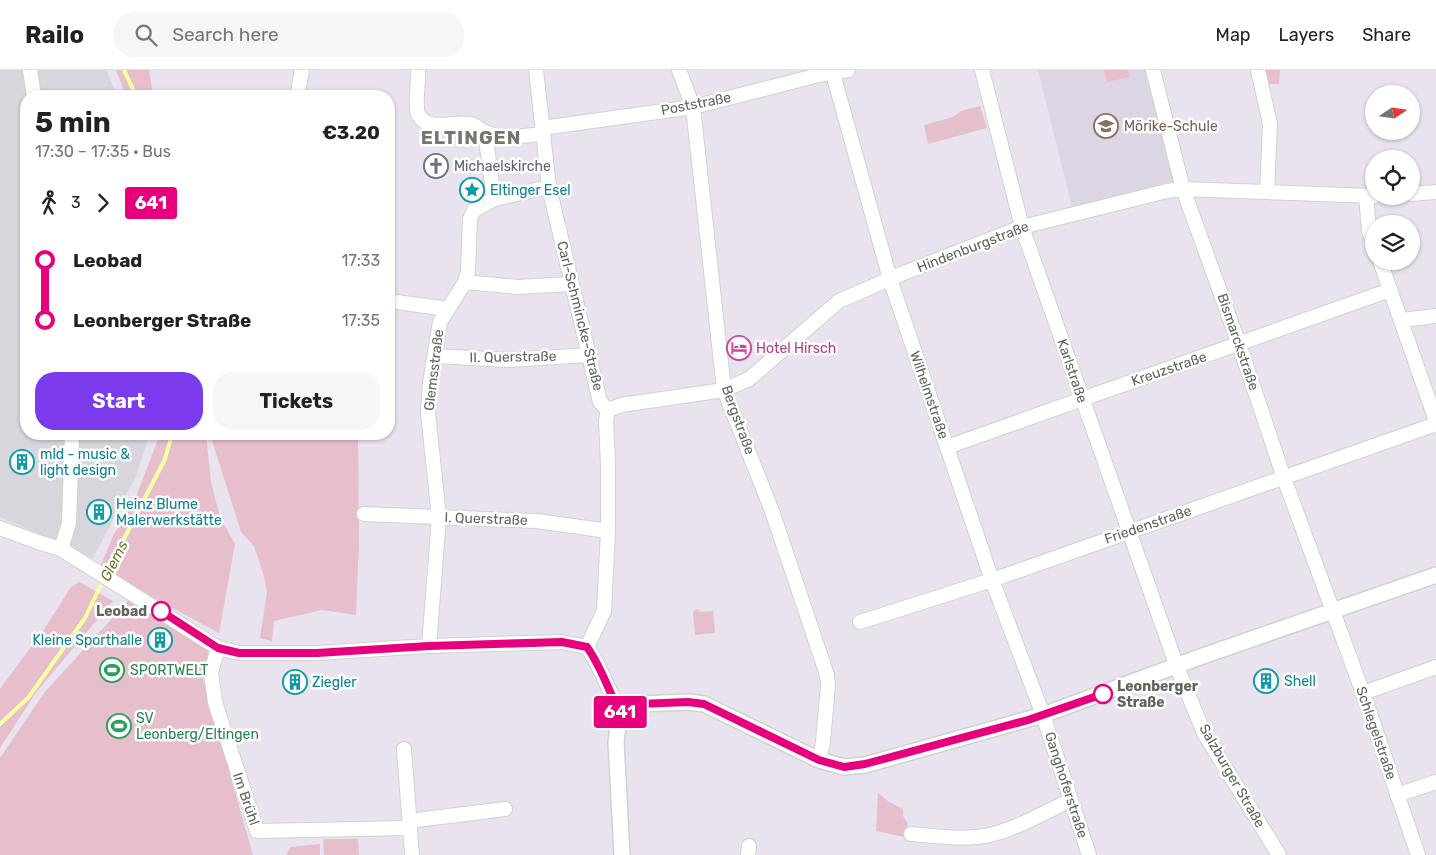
<!DOCTYPE html>
<html lang="en">
<head>
<meta charset="utf-8">
<style>
  :root { --surface:#fff; --page:#f6f6f6; --text:#202124; --muted:#757577; --line:#e0e0e0; --accent:#7c3aed }
  body { margin:0; font-family:Rubik,sans-serif; background:var(--page); color:var(--text); height:100vh; display:flex; flex-direction:column; font-size:19px; white-space:nowrap }
  * { box-sizing:border-box; margin:0 }
  p { font-size:16px; color:var(--muted) }
  .icon { flex:none; width:28px; height:28px; fill:none; stroke:currentColor; stroke-width:2; stroke-linecap:round; stroke-linejoin:round }
  .map { position:relative; flex:1; overflow:hidden }
  .sheet { position:absolute; left:20px; top:20px; width:375px; height:350px; display:flex; flex-direction:column; background:var(--surface); border-radius:20px; box-shadow:0 1px 4px #0004 }
  .sheet>* { flex:none }
  .badge { padding:0 10px; border-radius:4px; font-size:18px; line-height:32px }
  .needle { width:32px; rotate:77deg }
  .controls { position:absolute; left:1365px; top:15px; display:grid; gap:10px }
  .controls a { display:grid; place-items:center; width:55px; height:55px; border-radius:50%; background:var(--surface); box-shadow:0 1px 4px #0004; font-size:25px }
  .map>.badge { position:absolute; translate:-50% -50%; box-shadow:0 0 0 2px #fff }
  .legs { display:flex; align-items:center; gap:8px; height:55px; padding:0 15px; font-size:16px }
  .legs p { margin-inline-start:auto }
  .summary { display:flex; align-items:center; justify-content:space-between; height:85px; padding:0 15px }
  h1 { font-size:28px; font-weight:700; line-height:38px }
  .action { display:flex; gap:10px; margin-top:auto; padding:10px 15px }
  .action a { flex:1; height:58px; border-radius:20px; background:var(--accent); color:#fff; font-size:20px; font-weight:700; line-height:58px; text-align:center }
  .action a+a { background:var(--page); color:var(--text) }
  ul { padding:0 15px; list-style:none }
  li { display:flex; align-items:center; gap:18px; height:60px; font-size:19px }
  li i { display:grid; place-items:center; width:8px; height:100%; margin:0 6px; background:currentColor }
  li i::after { content:''; width:12px; height:12px; margin:-6px; border:4px solid; border-radius:50%; background:var(--surface) }
  li p { margin-inline-start:auto }
  li:first-child i { background:linear-gradient(#0000 50%,currentColor 0) }
  li:last-child i { background:linear-gradient(currentColor 50%,#0000 0) }
  header { display:flex; align-items:center; gap:30px; box-sizing:border-box; height:70px; padding:0 25px; background:var(--surface); border-bottom:1px solid var(--line) }
  header strong { font-size:24px }
  nav { display:flex; gap:28px; margin-inline-start:auto; font-size:18px }
  .search { width:350px; height:45px; background:var(--page); display:flex; align-items:center; gap:12px; box-sizing:border-box; padding:0 18px; border-radius:20px; color:var(--muted); font-size:19px }
  .map>svg:first-child { display:block }
  .industrial { fill:#d8d5dd }
  .education { fill:#dcd5e4 }
  .green { fill:#e7becc }
  .lines { fill:none; stroke-linecap:round; stroke-linejoin:round }
  .stream { stroke:#f6ffa2; stroke-width:4 }
  .minor-casing { stroke:#d0d3cb; stroke-width:16 }
  .tertiary-casing { stroke:#d0d3cb; stroke-width:18 }
  .minor { stroke:#fff; stroke-width:14 }
  .tertiary { stroke:#fff; stroke-width:15 }
  .line-1-casing { stroke:#fff; stroke-width:11 }
  .line-1 { stroke:#e6007e; stroke-width:8 }
  .stop-1-dot { fill:#fff; stroke:#e6007e; stroke-width:2.5 }
  .labels { text-anchor:middle; dominant-baseline:central; stroke-width:5; stroke-linejoin:round; paint-order:stroke }
  .street-label { font-size:14px; fill:#62645b; stroke:#fff }
  .education-label { font-size:14px; fill:#785e54; stroke:#fff; text-anchor:start }
  .worship-label { font-size:14px; fill:#5b616d; stroke:#fff; text-anchor:start }
  .culture-label { font-size:14px; fill:#0d838f; stroke:#fff; text-anchor:start }
  .hotel-label { font-size:14px; fill:#b23c85; stroke:#fff; text-anchor:start }
  .stop-label { font-size:14px; font-weight:bold; fill:#62645b; stroke:#fff; text-anchor:end }
  .leisure-label { font-size:14px; fill:#27864d; stroke:#fff; text-anchor:start }
  .water-label { font-size:15px; font-style:italic; fill:#69762a; stroke:#fff }
  .district-label { font-size:19px; font-weight:bold; letter-spacing:1px; fill:#75766c; stroke:#fff }
</style>
</head>
<body>
<header>
<strong>Railo</strong>
<div class="search"><svg class="icon" aria-label="search" viewBox="0 0 24 24"><circle cx="10" cy="10" r="6"/><path d="M15 15l6 6"/></svg>Search here</div>
<nav><a>Map</a><a>Layers</a><a>Share</a></nav>
</header>
<div class="map">
<svg width="1436" height="785" viewBox="0 0 1436 785">
  <rect width="100%" height="100%" fill="#e8e3ee"/>
  <polygon class="industrial" points="0,0 106,0 117,26 26,26 26,364 150,364 136,406 93,488 0,447"/>
  <polygon class="education" points="1038,0 1147,0 1174,111 1072,137"/>
  <g class="green">
    <polygon points="116,0 149,0 153,26 126,26"/>
    <polygon points="1104,0 1128,0 1129,7 1107,12"/>
    <polygon points="1265,0 1280,0 1279,14 1269,14"/>
    <polygon points="980,36 987,58 928,74 924,55 953,47 961,41"/>
    <polygon points="160,364 206,364 211,412 220,447 235,474 219,563 126,513 101,495 113,466 134,432"/>
    <polygon points="210,364 358,364 359,472 356,545 322,540 274,551 272,571 260,568 267,522 264,506 254,476 241,462"/>
    <polygon points="79,512 113,531 37,621 0,678 0,619 45,558 71,517"/>
    <polygon points="129,530 209,578 203,610 253,785 0,785 0,688 44,623"/>
    <polygon points="697,539 701,542 713,541 715,563 695,565 693,542"/>
    <polygon points="878,723 889,732 903,739 903,746 908,754 904,767 876,761"/>
    <polygon points="323,769 358,769 359,785 324,785"/>
    <polygon points="320,774 320,785 286,785 291,777"/>
  </g>
  <g class="lines">
    <g class="stream">
      <polyline points="124,0 136,26"/>
      <polyline points="0,654 28,628 85,548 111,494 165,389 172,364"/>
    </g>
    <defs>
      <g id="minor">
        <polyline points="30,0 34,26"/>
        <path d="M418,0C419,11 414,38 419,46C429,62 456,51 471,54C476,55 480,60 484,62C503,70 523,66 542,64"/>
        <polyline points="536,0 549,117 600,332 608,340"/>
        <polyline points="679,0 693,37 724,320 772,441 827,605 828,615 823,672 819,690"/>
        <polyline points="832,0 890,209 992,510 1043,645 1089,785"/>
        <polyline points="982,0 1022,157 1177,597 1204,663 1279,785"/>
        <polyline points="1153,0 1183,119 1239,274 1284,408 1363,623 1418,785"/>
        <polyline points="1258,0 1270,54 1267,122"/>
        <polyline points="297,26 302,0"/>
        <polyline points="542,58 693,37 819,5 848,0"/>
        <polyline points="485,62 494,129"/>
        <polyline points="1411,124 1436,122"/>
        <polyline points="1366,126 1369,161 1374,174"/>
        <polyline points="1380,191 1436,351"/>
        <polyline points="465,212 517,217 571,214"/>
        <polyline points="389,231 448,239"/>
        <polyline points="1402,250 1436,246"/>
        <polyline points="436,286 507,290 590,285"/>
        <polyline points="608,340 621,335 724,320 749,309 839,231 901,204 1022,157 1167,121 1183,119 1374,126"/>
        <polyline points="947,377 1390,220"/>
        <polyline points="364,444 537,451 608,461"/>
        <path d="M0,458L38,472L61,479L218,578L239,583H317L429,576L562,572L587,577C602,598 609,622 621,645"/>
        <polyline points="61,479 69,453 72,364"/>
        <polyline points="860,552 992,510 1436,354"/>
        <polyline points="429,576 439,447 428,343 430,313 440,252 465,212 468,201 470,149 474,140 494,129 549,117"/>
        <polyline points="587,577 604,541 608,461 608,394 606,350 608,340"/>
        <polyline points="218,578 211,602 215,632 257,761 410,758"/>
        <polyline points="1363,623 1436,597"/>
        <polyline points="404,679 412,785"/>
        <polyline points="1397,725 1436,712"/>
        <polyline points="409,751 505,739"/>
        <path d="M911,764C936,766 961,770 985,766C1015,760 1043,743 1071,730"/>
        <polyline points="748,785 749,776"/>
      </g>
      <polyline id="tertiary" points="622,785 616,672 618,656 621,645 639,634 688,632 704,634 819,690 844,697 865,695 1043,645 1200,587 1436,505"/>
    </defs>
    <use href="#minor" class="minor-casing"/>
    <use href="#tertiary" class="tertiary-casing"/>
    <use href="#minor" class="minor"/>
    <use href="#tertiary" class="tertiary"/>
  </g>
  <g class="lines">
    <defs>
      <path id="line-1" d="M161,541L218,578L239,583H317L429,576L562,572L587,577C602,598 609,622 621,645L639,634L688,632L704,634L819,690L844,697L865,694L1028,650L1103,624"/>
    </defs>
    <use href="#line-1" class="line-1-casing"/>
    <use href="#line-1" class="line-1"/>
  </g>
  <defs>
    <symbol id="school-ring" viewBox="-11 -11 22 22"><circle r="9.5" fill="#fff" stroke="#8d6e63" stroke-width="1.5"/><path d="M0-5L7-2L0 1L-7-2ZM-4 1L0 2.5L4 1V4Q0 6-4 4Z" fill="#8d6e63"/></symbol>
    <symbol id="church-ring" viewBox="-11 -11 22 22"><circle r="9.5" fill="#fff" stroke="#6b7280" stroke-width="1.5"/><path d="M-1.2-6h2.4v3.5h3.3v2.4h-3.3V6h-2.4V-.1h-3.3v-2.4h3.3Z" fill="#6b7280"/></symbol>
    <symbol id="sight-ring" viewBox="-11 -11 22 22"><circle r="9.5" fill="#fff" stroke="#0f9aa8" stroke-width="1.5"/><path d="M0-6L1.8-2.2L6-1.7L2.9 1.2L3.7 5.4L0 3.3L-3.7 5.4L-2.9 1.2L-6-1.7L-1.8-2.2Z" fill="#0f9aa8"/></symbol>
    <symbol id="hotel-ring" viewBox="-11 -11 22 22"><circle r="9.5" fill="#fff" stroke="#d1479c" stroke-width="1.5"/><path d="M-6-4.5h1.5V1H6V5H4.5V3h-9V5H-6ZM-4 0a1.8 1.8 0 1 1 3.6 0ZM.5 0V-2.5h3Q6-2.5 6 0Z" fill="#d1479c"/></symbol>
    <symbol id="building-ring" viewBox="-11 -11 22 22"><circle r="9.5" fill="#fff" stroke="#0f9aa8" stroke-width="1.5"/><path d="M-4-6H4V6H1V3H-1V6H-4ZM-2.5-4.3h1.7v1.8h-1.7ZM.8-4.3h1.7v1.8H.8ZM-2.5-1h1.7V.8h-1.7ZM.8-1h1.7V.8H.8Z" fill="#0f9aa8"/></symbol>
    <symbol id="stadium-ring" viewBox="-11 -11 22 22"><circle r="9.5" fill="#fff" stroke="#2e9e5b" stroke-width="1.5"/><path d="M0-5a6.5 5 0 1 0 0 10a6.5 5 0 1 0 0-10ZM-3.5-1.8h7v3.6h-7Z" fill="#2e9e5b"/></symbol>
  </defs>
  <g fill-rule="evenodd">
    <use href="#school-ring" x="1092" y="42" width="28" height="28"/>
    <use href="#church-ring" x="422" y="82" width="28" height="28"/>
    <use href="#sight-ring" x="458" y="106" width="28" height="28"/>
    <use href="#hotel-ring" x="725" y="264" width="28" height="28"/>
    <use href="#building-ring" x="8" y="378" width="28" height="28"/>
    <use href="#building-ring" x="85" y="428" width="28" height="28"/>
    <use href="#building-ring" x="146" y="556" width="28" height="28"/>
    <use href="#stadium-ring" x="98" y="586" width="28" height="28"/>
    <use href="#building-ring" x="1252" y="597" width="28" height="28"/>
    <use href="#building-ring" x="281" y="598" width="28" height="28"/>
    <use href="#stadium-ring" x="105" y="642" width="28" height="28"/>
  </g>
  <g class="stop-1-dot">
    <circle cx="161" cy="541" r="9"/>
    <circle cx="1103" cy="624" r="9"/>
  </g>
  <g class="labels">
    <g class="street-label">
      <text transform="translate(696 34) rotate(-11)">Poststraße</text>
      <text transform="translate(973 177) rotate(-21)">Hindenburgstraße</text>
      <text transform="translate(580 246) rotate(76)">Carl-Schmincke-Straße</text>
      <text transform="translate(1238 272) rotate(71)">Bismarckstraße</text>
      <text transform="translate(513 287) rotate(-1)">II. Querstraße</text>
      <text transform="translate(1169 299) rotate(-19)">Kreuzstraße</text>
      <text transform="translate(434 300) rotate(-83)">Glemsstraße</text>
      <text transform="translate(1072 301) rotate(71)">Karlstraße</text>
      <text transform="translate(929 325) rotate(71)">Wilhelmstraße</text>
      <text transform="translate(738 350) rotate(70)">Bergstraße</text>
      <text transform="translate(486 449) rotate(2)">I. Querstraße</text>
      <text transform="translate(1148 455) rotate(-19)">Friedenstraße</text>
      <text transform="translate(1376 663) rotate(71)">Schlegelstraße</text>
      <text transform="translate(1232 706) rotate(60)">Salzburger Straße</text>
      <text transform="translate(1066 715) rotate(72)">Ganghoferstraße</text>
      <text transform="translate(246 729) rotate(71)">Im Brühl</text>
    </g>
    <g class="education-label">
      <text x="1124" y="56">Mörike-Schule</text>
    </g>
    <g class="worship-label">
      <text x="454" y="96">Michaelskirche</text>
    </g>
    <g class="culture-label">
      <text x="490" y="120">Eltinger Esel</text>
      <text x="40" y="384">mld - music &amp;<tspan x="40" dy="16">light design</tspan></text>
      <text x="116" y="434">Heinz Blume<tspan x="116" dy="16">Malerwerkstätte</tspan></text>
      <text x="142" y="570" text-anchor="end">Kleine Sporthalle</text>
      <text x="1284" y="611">Shell</text>
      <text x="312" y="612">Ziegler</text>
    </g>
    <g class="hotel-label">
      <text x="756" y="278">Hotel Hirsch</text>
    </g>
    <g class="stop-label">
      <text x="147" y="541">Leobad</text>
      <text x="1117" y="616" text-anchor="start">Leonberger<tspan x="1117" dy="16">Straße</tspan></text>
    </g>
    <g class="leisure-label">
      <text x="130" y="600">SPORTWELT</text>
      <text x="136" y="648">SV<tspan x="136" dy="16">Leonberg/Eltingen</tspan></text>
    </g>
    <g class="water-label">
      <text transform="translate(114 491) rotate(-63)">Glems</text>
    </g>
    <g class="district-label">
      <text x="471" y="67">ELTINGEN</text>
    </g>
  </g>
</svg>
<div class="controls">
<a><svg class="needle" viewBox="-14 -14 28 28"><path d="M0-13l5 13h-10z" fill="#e53935"/><path d="M0 13l5-13h-10z" fill="#757577"/></svg></a>
<a><svg class="icon" aria-label="locate" viewBox="0 0 24 24"><circle cx="12" cy="12" r="6"/><path d="M12 2v4M12 18v4M2 12h4M18 12h4"/></svg></a>
<a><svg class="icon" aria-label="layers" viewBox="0 0 24 24"><path d="M12 4l9 5-9 5-9-5zM3 14l9 5 9-5"/></svg></a>
</div>
<b class="badge" style="left:620px;top:642px;background:#e6007e;color:#fff">641</b>
<section class="sheet">
<div class="summary"><div><h1>5 min</h1><p>17:30 – 17:35 · Bus</p></div><b>€3.20</b></div>
<div class="legs"><svg class="icon" aria-label="walk" viewBox="0 0 24 24"><circle cx="13" cy="4" r="2"/><path d="M13 8l-2 6 4 7M11 14l-3 7M7 12l3-4h3l4 4"/></svg>3<svg class="icon" aria-label="forward" viewBox="0 0 24 24"><path d="M9 5l7 7-7 7"/></svg><b class="badge" style="background:#e6007e;color:#fff">641</b></div>
<ul>
<li><i style="color:#e6007e"></i><b>Leobad</b><p>17:33</p></li>
<li><i style="color:#e6007e"></i><b>Leonberger Straße</b><p>17:35</p></li>
</ul>
<div class="action"><a>Start</a><a>Tickets</a></div>
</section>
</div>
</body>
</html>
